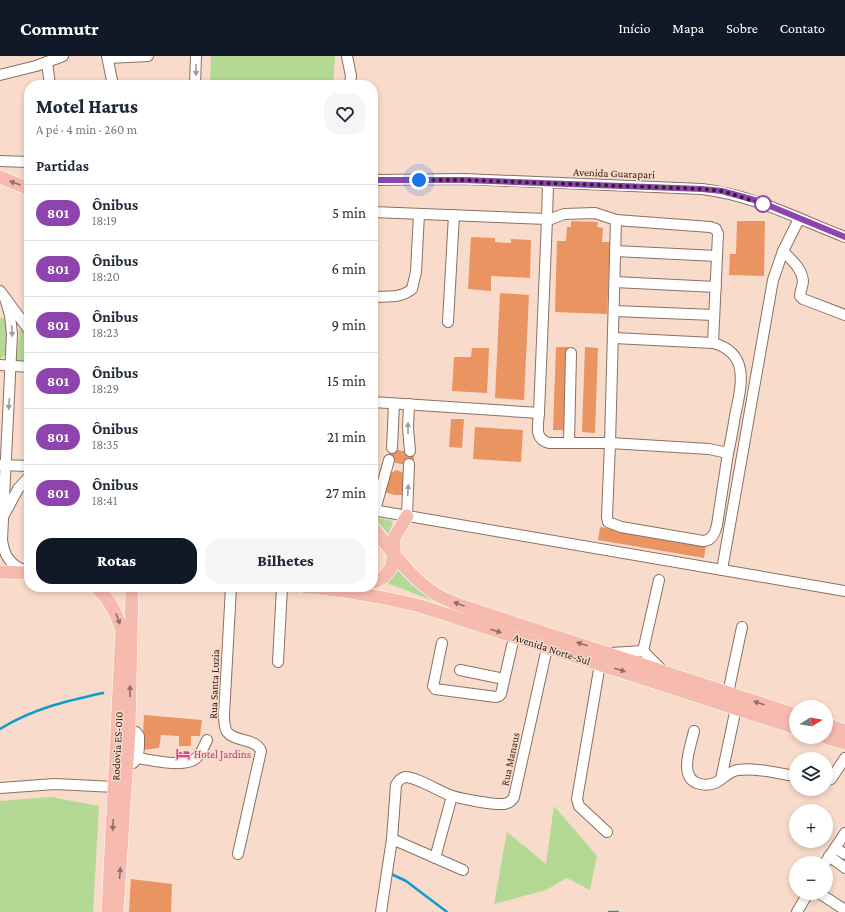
<!DOCTYPE html>
<html lang="pt">
<head>
<meta charset="utf-8">
<style>
  :root { --surface:#fff; --page:#f6f6f7; --text:#1f2937; --muted:#747a83; --line:#e0e1e3; --accent:#111827 }
  body { margin:0; font-family:"Crimson Pro",serif; background:var(--page); color:var(--text); height:100vh; display:flex; flex-direction:column; font-size:15px; white-space:nowrap }
  * { box-sizing:border-box; margin:0 }
  p { font-size:13px; color:var(--muted) }
  .icon { flex:none; width:22px; height:22px; fill:none; stroke:currentColor; stroke-width:2; stroke-linecap:round; stroke-linejoin:round }
  .map { position:relative; flex:1; overflow:hidden }
  .sheet { position:absolute; left:24px; top:24px; width:354px; height:512px; display:flex; flex-direction:column; background:var(--surface); border-radius:16px; box-shadow:0 2px 6px #0003 }
  .sheet>* { flex:none }
  .badge { padding:0 8px; border-radius:13px; font-size:14px; line-height:26px }
  .needle { width:26px; rotate:79deg }
  .controls { position:absolute; left:789px; top:644px; display:grid; gap:8px }
  .controls a { display:grid; place-items:center; width:44px; height:44px; border-radius:50%; background:var(--surface); box-shadow:0 2px 6px #0003; font-size:20px }
  .you { position:absolute; width:20px; height:20px; margin:-10px; border:3px solid #fff; border-radius:50%; background:#1a73e8; box-shadow:0 0 0 6px #1a73e833 }
  .map>.badge { position:absolute; translate:-50% -50%; box-shadow:0 0 0 2px #fff }
  h2 { padding:0 12px; font-size:15px; line-height:36px }
  .round { display:grid; place-items:center; flex:none; width:42px; height:42px; border-radius:16px; background:var(--page) }
  .head { display:flex; align-items:center; justify-content:space-between; height:68px; padding:0 12px }
  h1 { font-size:19px; font-weight:800; line-height:30px }
  .action { display:flex; gap:8px; margin-top:auto; padding:8px 12px }
  .action a { flex:1; height:46px; border-radius:16px; background:var(--accent); color:#fff; font-size:16px; font-weight:800; line-height:46px; text-align:center }
  .action a+a { background:var(--page); color:var(--text) }
  ul { padding:0; list-style:none }
  li { display:flex; align-items:center; gap:12px; height:56px; padding:0 12px; border-top:1px solid var(--line) }
  li div { flex:1 }
  li b { display:block; font-size:15px }
  li em { font-style:normal }
  li .badge { min-width:44px; font-weight:700; text-align:center }
  header { display:flex; align-items:center; gap:24px; box-sizing:border-box; height:56px; padding:0 20px; background:var(--accent); color:#fff }
  header strong { font-size:19px }
  nav { display:flex; gap:22px; margin-inline-start:auto; font-size:14px }
  .map>svg:first-child { display:block }
  .green { fill:#b3d995 }
  .lines { fill:none; stroke-linecap:round; stroke-linejoin:round }
  .stream { stroke:#0c9ec9; stroke-width:2.5 }
  .building { fill:#ea9461 }
  .minor-casing { stroke:#8b7162; stroke-width:12 }
  .major-casing { stroke:#fff; stroke-width:14 }
  .minor { stroke:#fff; stroke-width:10 }
  .major { stroke:#f7baaf; stroke-width:13 }
  .oneway { fill:#a09c99 }
  .oneway2 { fill:#926e66 }
  .line-casing { stroke:#fff; stroke-width:9 }
  .line { stroke:#8e44ad; stroke-width:6 }
  .walk { stroke:#2d221c; stroke-width:4; stroke-dasharray:0 7.2 }
  .stop-dot { fill:#fff; stroke:#8e44ad; stroke-width:2 }
  .labels { text-anchor:middle; dominant-baseline:central; stroke-width:3; stroke-linejoin:round; paint-order:stroke }
  .street-label { font-size:11px; fill:#2d221c; stroke:#f9dbcb }
  .hotel-label { font-size:11px; fill:#b23c85; stroke:#f9dbcb; text-anchor:start }
</style>
</head>
<body>
<header>
<strong>Commutr</strong>
<nav><a>Início</a><a>Mapa</a><a>Sobre</a><a>Contato</a></nav>
</header>
<div class="map">
<svg width="845" height="856" viewBox="0 0 845 856">
  <rect width="100%" height="100%" fill="#f9dbcb"/>
  <g class="green">
    <polygon points="211,0 335,0 333,29 210,29"/>
    <polygon points="0,262 6,262 7,297 0,303"/>
    <polygon points="20,272 29,282 29,306 16,305"/>
    <polygon points="374,461 393,465 389,479"/>
    <polygon points="399,510 418,532 434,545 387,527"/>
    <polygon points="51,741 99,750 93,856 0,856 0,745"/>
    <polygon points="554,750 597,800 590,834 567,822 546,834 494,848 507,776 546,808"/>
  </g>
  <g class="lines">
    <g class="stream">
      <path d="M0,673C32,653 66,645 103,637"/>
      <polyline points="389,817 406,825 447,856"/>
      <polyline points="609,856 618,856"/>
    </g>
  </g>
  <g class="building">
    <polygon points="571,165 598,166 597,171 603,172 602,186 610,186 607,258 555,256 557,185 566,185 567,171 571,171"/>
    <polygon points="737,165 765,165 764,220 729,219 730,198 736,198"/>
    <polygon points="471,181 495,182 495,186 511,187 511,183 531,184 530,222 491,220 491,235 468,233"/>
    <polygon points="500,237 529,239 524,344 495,342"/>
    <polygon points="556,291 569,291 566,374 553,374"/>
    <polygon points="585,291 598,292 595,377 582,376"/>
    <polygon points="472,292 489,292 487,337 452,335 454,301 471,301"/>
    <polygon points="373,361 377,361 376,375 373,374"/>
    <polygon points="451,363 464,363 462,392 449,391"/>
    <polygon points="475,371 523,374 521,406 473,403"/>
    <polygon points="391,392 402,395 414,395 414,408 400,408 388,404"/>
    <polygon points="396,414 402,416 405,420 406,439 395,439 384,436 390,418"/>
    <polygon points="600,471 706,489 704,502 598,484"/>
    <polygon points="144,659 202,664 200,680 191,680 191,690 179,690 179,680 161,679 159,692 142,694"/>
    <polygon points="131,823 172,828 171,856 129,856"/>
  </g>
  <g class="lines">
    <defs>
      <g id="minor">
        <polyline points="107,0 113,29"/>
        <polyline points="347,0 351,20 350,29"/>
        <polyline points="108,2 148,0"/>
        <polyline points="47,6 50,29"/>
        <polyline points="0,19 36,10 63,0"/>
        <polyline points="195,29 196,0"/>
        <polyline points="0,105 29,106"/>
        <path d="M373,124L464,123L702,133C753,139 798,163 845,181"/>
        <polyline points="373,156 547,163 539,357 373,346"/>
        <polyline points="615,195 717,200"/>
        <path d="M783,195C791,204 802,212 803,225C803,230 800,235 800,240L803,243L845,259"/>
        <polyline points="615,226 716,231"/>
        <polyline points="0,235 29,274"/>
        <path d="M373,241C387,240 400,243 412,233L416,216L419,158"/>
        <path d="M5,242L10,259L12,278L2,484C4,500 11,511 28,515"/>
        <polyline points="614,255 714,259"/>
        <polyline points="448,266 454,159"/>
        <polyline points="614,282 713,287 718,178 716,173 710,171 616,164"/>
        <path d="M713,287C751,297 741,331 735,360C733,372 731,385 728,397L709,393L610,387L607,461L608,466L621,471L703,485C712,485 715,477 717,469L728,397"/>
        <polyline points="0,309 29,311"/>
        <polyline points="409,348 408,372 410,395"/>
        <path d="M539,357C538,370 534,383 549,387H610L616,164L595,157L564,158L551,163H547L548,127"/>
        <polyline points="569,387 571,297"/>
        <polyline points="392,392 394,348"/>
        <polyline points="0,409 29,410"/>
        <polyline points="373,454 845,535"/>
        <polyline points="375,454 389,404"/>
        <polyline points="4,459 18,433 29,421"/>
        <polyline points="407,460 409,408"/>
        <polyline points="722,514 773,224 783,195 799,163"/>
        <path d="M231,531L224,659C224,665 224,671 227,676C235,686 256,682 261,695L238,798"/>
        <polyline points="442,587 434,626 433,630 435,633 496,641 499,640 501,638 514,581"/>
        <polyline points="643,595 659,524"/>
        <polyline points="611,597 643,595 663,615"/>
        <polyline points="278,606 282,531"/>
        <polyline points="600,608 577,743 579,750 607,776"/>
        <polyline points="460,614 504,623"/>
        <polyline points="728,637 742,571"/>
        <path d="M129,674L136,676L139,680C139,688 140,702 133,707"/>
        <path d="M694,675C691,690 677,723 700,728C705,729 710,729 715,727C723,723 729,715 738,714C755,711 779,718 796,720"/>
        <path d="M137,702C152,704 183,712 195,703C201,699 204,690 207,684"/>
        <polyline points="721,723 736,652"/>
        <polyline points="826,725 831,723 845,702"/>
        <polyline points="0,732 55,728 115,731"/>
        <polyline points="392,783 463,814"/>
        <polyline points="835,792 845,798"/>
        <polyline points="829,800 845,812"/>
        <polyline points="435,802 452,740"/>
        <polyline points="825,807 845,777"/>
        <polyline points="819,837 845,854"/>
        <path d="M381,856L392,783L396,729C398,725 401,722 405,721C417,721 440,736 452,740C463,743 493,749 504,748C509,747 512,745 514,741L547,592"/>
        <polyline points="797,856 808,837"/>
      </g>
      <g id="major">
        <polyline points="0,121 29,133"/>
        <path d="M373,472C393,497 413,526 441,541C449,545 457,548 465,551L796,659"/>
        <polyline points="0,516 29,517"/>
        <polyline points="373,526 384,521 391,512 394,498 394,482 407,460"/>
        <path d="M96,531C110,543 116,558 122,574L108,856"/>
        <path d="M304,531C343,533 382,541 420,550L796,672"/>
        <polyline points="826,668 845,675"/>
        <polyline points="825,681 845,687"/>
        <polyline points="117,856 129,674 132,531"/>
      </g>
    </defs>
    <use href="#minor" class="minor-casing"/>
    <use href="#major" class="major-casing"/>
    <use href="#minor" class="minor"/>
    <use href="#major" class="major"/>
  </g>
  <defs><path id="oneway-solid" d="M-6-.8H1V-3.2L6.5 0L1 3.2V.8H-6Z"/></defs>
  <g class="oneway">
    <use href="#oneway-solid" transform="translate(196 14) rotate(91)"/>
    <use href="#oneway-solid" transform="translate(12 275) rotate(87)"/>
    <use href="#oneway-solid" transform="translate(9 348) rotate(94)"/>
    <use href="#oneway-solid" transform="translate(408 372) rotate(-90)"/>
    <use href="#oneway-solid" transform="translate(408 434) rotate(-87)"/>
  </g>
  <g class="oneway2">
    <use href="#oneway-solid" transform="translate(15 127) rotate(-160)"/>
    <use href="#oneway-solid" transform="translate(459 548) rotate(-159)"/>
    <use href="#oneway-solid" transform="translate(118 563) rotate(70)"/>
    <use href="#oneway-solid" transform="translate(496 575) rotate(18)"/>
    <use href="#oneway-solid" transform="translate(582 588) rotate(-162)"/>
    <use href="#oneway-solid" transform="translate(620 614) rotate(18)"/>
    <use href="#oneway-solid" transform="translate(130 635) rotate(-89)"/>
    <use href="#oneway-solid" transform="translate(759 647) rotate(-162)"/>
    <use href="#oneway-solid" transform="translate(113 769) rotate(93)"/>
    <use href="#oneway-solid" transform="translate(120 817) rotate(-86)"/>
  </g>
  <g class="lines">
    <defs>
      <polyline id="line" points="373,124 464,124 702,133 722,135 758,145 845,181"/>
    </defs>
    <use href="#line" class="line-casing"/>
    <use href="#line" class="line"/>
    <polyline class="walk" points="419,124 464,124 702,133 722,135 763,148"/>
  </g>
  <defs>
    <symbol id="hotel-bare" viewBox="-9 -9 18 18"><path d="M-6-4.5h1.5V1H6V5H4.5V3h-9V5H-6ZM-4 0a1.8 1.8 0 1 1 3.6 0ZM.5 0V-2.5h3Q6-2.5 6 0Z" fill="#d1479c" stroke="#f9dbcb" stroke-width="2.5" paint-order="stroke"/></symbol>
  </defs>
  <g fill-rule="evenodd">
    <use href="#hotel-bare" x="173" y="688" width="20" height="20"/>
  </g>
  <circle class="stop-dot" cx="763" cy="148" r="8"/>
  <g class="labels">
    <g class="street-label">
      <text transform="translate(614 117) rotate(2)">Avenida Guarapari</text>
      <text transform="translate(552 593) rotate(18)">Avenida Norte-Sul</text>
      <text transform="translate(214 628) rotate(-88)">Rua Santa Luzia</text>
      <text transform="translate(117 690) rotate(-87)">Rodovia ES-010</text>
      <text transform="translate(510 703) rotate(-78)">Rua Manaus</text>
    </g>
    <g class="hotel-label">
      <text x="194" y="698">Hotel Jardins</text>
    </g>
  </g>
</svg>
<div class="controls">
<a><svg class="needle" viewBox="-14 -14 28 28"><path d="M0-13l5 13h-10z" fill="#e53935"/><path d="M0 13l5-13h-10z" fill="#747a83"/></svg></a>
<a><svg class="icon" aria-label="layers" viewBox="0 0 24 24"><path d="M12 4l9 5-9 5-9-5zM3 14l9 5 9-5"/></svg></a>
<a>+</a>
<a>−</a>
</div>
<div class="you" style="left:419px;top:124px"></div>
<section class="sheet">
<div class="head"><div><h1>Motel Harus</h1><p>A pé · 4 min · 260 m</p></div><a class="round"><svg class="icon" aria-label="heart" viewBox="0 0 24 24"><path d="M12 20l-8-8c-3-5 5-10 8-4 3-6 11-1 8 4z"/></svg></a></div>
<h2>Partidas</h2>
<ul>
<li><span class="badge" style="background:#8e44ad;color:#fff">801</span><div><b>Ônibus</b><p>18:19</p></div><em>5 min</em></li>
<li><span class="badge" style="background:#8e44ad;color:#fff">801</span><div><b>Ônibus</b><p>18:20</p></div><em>6 min</em></li>
<li><span class="badge" style="background:#8e44ad;color:#fff">801</span><div><b>Ônibus</b><p>18:23</p></div><em>9 min</em></li>
<li><span class="badge" style="background:#8e44ad;color:#fff">801</span><div><b>Ônibus</b><p>18:29</p></div><em>15 min</em></li>
<li><span class="badge" style="background:#8e44ad;color:#fff">801</span><div><b>Ônibus</b><p>18:35</p></div><em>21 min</em></li>
<li><span class="badge" style="background:#8e44ad;color:#fff">801</span><div><b>Ônibus</b><p>18:41</p></div><em>27 min</em></li>
</ul>
<div class="action"><a>Rotas</a><a>Bilhetes</a></div>
</section>
</div>
</body>
</html>
